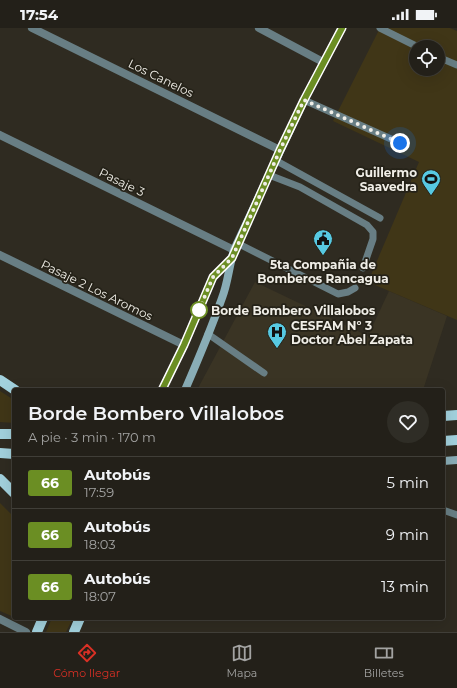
<!DOCTYPE html>
<html lang="es">
<head>
<meta charset="utf-8">
<style>
  :root { --surface:#232019; --page:#2f2d26; --text:#f1f3f6; --muted:#a3a3a2; --line:#403e38; --accent:#d93025 }
  body { margin:0; font-family:Montserrat,sans-serif; background:var(--page); color:var(--text); height:100vh; display:flex; flex-direction:column; font-size:15px; white-space:nowrap }
  * { box-sizing:border-box; margin:0 }
  p { font-size:13px; color:var(--muted) }
  .icon { flex:none; width:22px; height:22px; fill:none; stroke:currentColor; stroke-width:2; stroke-linecap:round; stroke-linejoin:round }
  .map { position:relative; flex:1; overflow:hidden }
  .sheet { position:absolute; left:12px; top:360px; width:433px; height:232px; display:flex; flex-direction:column; background:var(--surface); border-radius:4px; box-shadow:0 4px 16px #0002,0 0 0 1px var(--line) }
  .sheet>* { flex:none }
  .badge { padding:0 8px; border-radius:3px; font-size:14px; line-height:26px }
  .buttons { position:absolute; left:409px; top:12px; display:grid; gap:8px }
  .buttons a { display:grid; place-items:center; width:36px; height:36px; border-radius:50%; background:var(--surface); box-shadow:0 4px 16px #0002,0 0 0 1px var(--line); font-size:20px }
  .you { position:absolute; width:20px; height:20px; margin:-10px; border:3px solid #fff; border-radius:50%; background:#1a73e8; box-shadow:0 0 0 6px #1a73e833 }
  .map>.badge { position:absolute; translate:-50% -50%; box-shadow:0 0 0 2px #fff }
  .round { display:grid; place-items:center; flex:none; width:42px; height:42px; border-radius:21px; background:var(--page) }
  .overview { display:flex; align-items:center; justify-content:space-between; height:68px; padding:0 16px }
  h1 { font-size:19px; font-weight:600; line-height:30px }
  ul { padding:0; list-style:none }
  li { display:flex; align-items:center; gap:12px; height:52px; padding:0 16px; border-top:1px solid var(--line) }
  li div { flex:1 }
  li b { display:block; font-size:15px }
  li em { font-style:normal }
  li .badge { min-width:44px; font-weight:700; text-align:center }
  .status { display:flex; justify-content:space-between; align-items:center; height:28px; padding:0 20px; background:var(--surface); direction:ltr }
  .status svg { height:11px; fill:currentColor }
  .menu { display:flex; justify-content:space-around; align-items:center; height:56px; border-top:1px solid var(--line); background:var(--surface); font-size:11px; color:var(--muted) }
  .menu a { display:grid; justify-items:center; gap:2px }
  .menu .selected { color:var(--accent) }
  .map>svg:first-child { display:block }
  .built { fill:#3a3424 }
  .green { fill:#403617; fill-rule:evenodd }
  .lines { fill:none; stroke-linecap:round; stroke-linejoin:round }
  .lane { stroke:#687e84; stroke-width:7 }
  .street { stroke:#687e84; stroke-width:8 }
  .secondary { stroke:#89adb6; stroke-width:8 }
  .primary { stroke:#a2d1dd; stroke-width:10 }
  .line-casing { stroke:#fff; stroke-width:9 }
  .line { stroke:#6b8e23; stroke-width:6 }
  .walk { stroke:#f0eee7; stroke-width:4; stroke-dasharray:0 7.2 }
  .stop-dot { fill:#fff; stroke:#6b8e23; stroke-width:2 }
  .labels { text-anchor:middle; dominant-baseline:central; stroke-width:3.5; stroke-linejoin:round; paint-order:stroke }
  .street-label { font-size:12px; fill:#f0eee7; stroke:#252218 }
  .poi-label { font-size:12px; font-weight:bold; fill:#f0eee7; stroke:#252218; text-anchor:end }
  .stop-label { font-size:12px; font-weight:bold; fill:#f0eee7; stroke:#252218; text-anchor:start }
</style>
</head>
<body>
<div class="status"><b>17:54</b><svg viewBox="0 0 49 12"><path d="M0 12V9h3v3zM5 12V6h3v6zM10 12V3h3v9zM15 12V0h3v12zM26 1h20v11H26zM47 4h2v5h-2z"/></svg></div>
<div class="map">
<svg width="457" height="604" viewBox="0 0 457 604">
  <rect width="100%" height="100%" fill="#2f2b21"/>
  <polygon class="built" points="255,254 368,308 389,263 447,288 423,362 197,362"/>
  <g class="green">
    <path d="M380,0H450L457,3V292L368,254L419,134L333,93ZM416,19H438V41H416Z"/>
    <polygon points="0,363 14,372 14,395 0,394"/>
    <polygon points="0,475 14,489 14,589 0,583"/>
    <polygon points="52,590 73,590 66,604 46,604"/>
  </g>
  <g class="lines">
    <g class="lane">
      <polyline points="380,0 418,19"/>
      <polyline points="438,29 457,37"/>
      <polyline points="304,72 400,115"/>
      <polyline points="275,132 380,190"/>
      <polyline points="269,147 300,159 367,197 373,204 373,211 363,240"/>
      <polyline points="237,215 338,266 348,264 355,260"/>
      <polyline points="208,306 264,345"/>
      <polyline points="443,482 457,487"/>
    </g>
    <g class="street">
      <polyline points="32,0 280,122"/>
      <polyline points="259,0 323,34"/>
      <polyline points="0,107 234,222"/>
      <polyline points="0,227 184,317"/>
      <polyline points="0,591 26,604"/>
    </g>
    <g class="secondary">
      <polyline points="162,362 184,317 213,249 232,230"/>
      <path d="M185,362C198,332 211,301 222,270C228,255 229,238 234,222L304,72L342,0"/>
      <polyline points="443,433 457,432"/>
    </g>
    <g class="primary">
      <polyline points="0,352 15,362"/>
      <polyline points="443,388 457,387"/>
      <polyline points="0,406 14,406"/>
      <polyline points="443,413 457,412"/>
      <polyline points="0,425 14,426"/>
      <polyline points="0,451 14,465"/>
      <polyline points="37,604 43,590"/>
      <polyline points="74,604 80,590"/>
    </g>
  </g>
  <g class="lines">
    <defs>
      <polyline id="line" points="162,362 184,317 213,249 232,230 280,122 304,72 342,0"/>
    </defs>
    <use href="#line" class="line-casing"/>
    <use href="#line" class="line"/>
    <polyline class="walk" points="199,282 213,249 232,230 280,122 304,72 400,115"/>
  </g>
  <defs>
    <symbol id="stadium-pin" viewBox="-11 -11 22 30"><path d="M0 17L-7.5 6A9.5 9.5 0 1 1 7.5 6Z" fill="#57c9e2" stroke="#252218"/><path d="M0-5a6.5 5 0 1 0 0 10a6.5 5 0 1 0 0-10ZM-3.5-1.8h7v3.6h-7Z" fill="#111"/></symbol>
    <symbol id="civic-pin" viewBox="-11 -11 22 30"><path d="M0 17L-7.5 6A9.5 9.5 0 1 1 7.5 6Z" fill="#57c9e2" stroke="#252218"/><path d="M-.6-6.5H3V-4.5H.6V-3L4-1V1h2V6H-6V1h2V-1L-.6-3ZM-1.2 2.5V6h2.4V2.5Z" fill="#111"/></symbol>
    <symbol id="hospital-pin" viewBox="-11 -11 22 30"><path d="M0 17L-7.5 6A9.5 9.5 0 1 1 7.5 6Z" fill="#57c9e2" stroke="#252218"/><path d="M-5-5h3v3.5h4V-5h3V5h-3V1.5h-4V5h-3Z" fill="#111"/></symbol>
  </defs>
  <g fill-rule="evenodd">
    <use href="#stadium-pin" x="420" y="140" width="22" height="30"/>
    <use href="#civic-pin" x="312" y="200" width="22" height="30"/>
    <use href="#hospital-pin" x="266" y="293" width="22" height="30"/>
  </g>
  <circle class="stop-dot" cx="199" cy="282" r="8"/>
  <g class="labels">
    <g class="street-label">
      <text transform="translate(161 50) rotate(26)">Los Canelos</text>
      <text transform="translate(122 154) rotate(26)">Pasaje 3</text>
      <text transform="translate(97 262) rotate(26)">Pasaje 2 Los Aromos</text>
    </g>
    <g class="poi-label">
      <text x="417" y="144">Guillermo<tspan x="417" dy="14">Saavedra</tspan></text>
      <text x="323" y="236" text-anchor="middle">5ta Compañia de<tspan x="323" dy="14">Bomberos Rancagua</tspan></text>
      <text x="291" y="297" text-anchor="start">CESFAM N° 3<tspan x="291" dy="14">Doctor Abel Zapata</tspan></text>
    </g>
    <g class="stop-label">
      <text x="211" y="282">Borde Bombero Villalobos</text>
    </g>
  </g>
</svg>
<div class="buttons">
<a><svg class="icon" aria-label="locate" viewBox="0 0 24 24"><circle cx="12" cy="12" r="6"/><path d="M12 2v4M12 18v4M2 12h4M18 12h4"/></svg></a>
</div>
<div class="you" style="left:400px;top:115px"></div>
<section class="sheet">
<div class="overview"><div><h1>Borde Bombero Villalobos</h1><p>A pie · 3 min · 170 m</p></div><a class="round"><svg class="icon" aria-label="heart" viewBox="0 0 24 24"><path d="M12 20l-8-8c-3-5 5-10 8-4 3-6 11-1 8 4z"/></svg></a></div>
<ul>
<li><span class="badge" style="background:#6b8e23;color:#fff">66</span><div><b>Autobús</b><p>17:59</p></div><em>5 min</em></li>
<li><span class="badge" style="background:#6b8e23;color:#fff">66</span><div><b>Autobús</b><p>18:03</p></div><em>9 min</em></li>
<li><span class="badge" style="background:#6b8e23;color:#fff">66</span><div><b>Autobús</b><p>18:07</p></div><em>13 min</em></li>
</ul>
</section>
</div>
<nav class="menu">
<a class="selected"><svg class="icon" aria-label="directions" viewBox="0 0 24 24"><path d="M12 3l9 9-9 9-9-9zM9 14v-3h6M13 9l2 2-2 2"/></svg>Cómo llegar</a>
<a><svg class="icon" aria-label="map" viewBox="0 0 24 24"><path d="M3 6l6-2 6 2 6-2v14l-6 2-6-2-6 2zM9 4v14M15 6v14"/></svg>Mapa</a>
<a><svg class="icon" aria-label="tickets" viewBox="0 0 24 24"><path d="M3 7h18v10H3zM15 7v10"/></svg>Billetes</a>
</nav>
</body>
</html>
